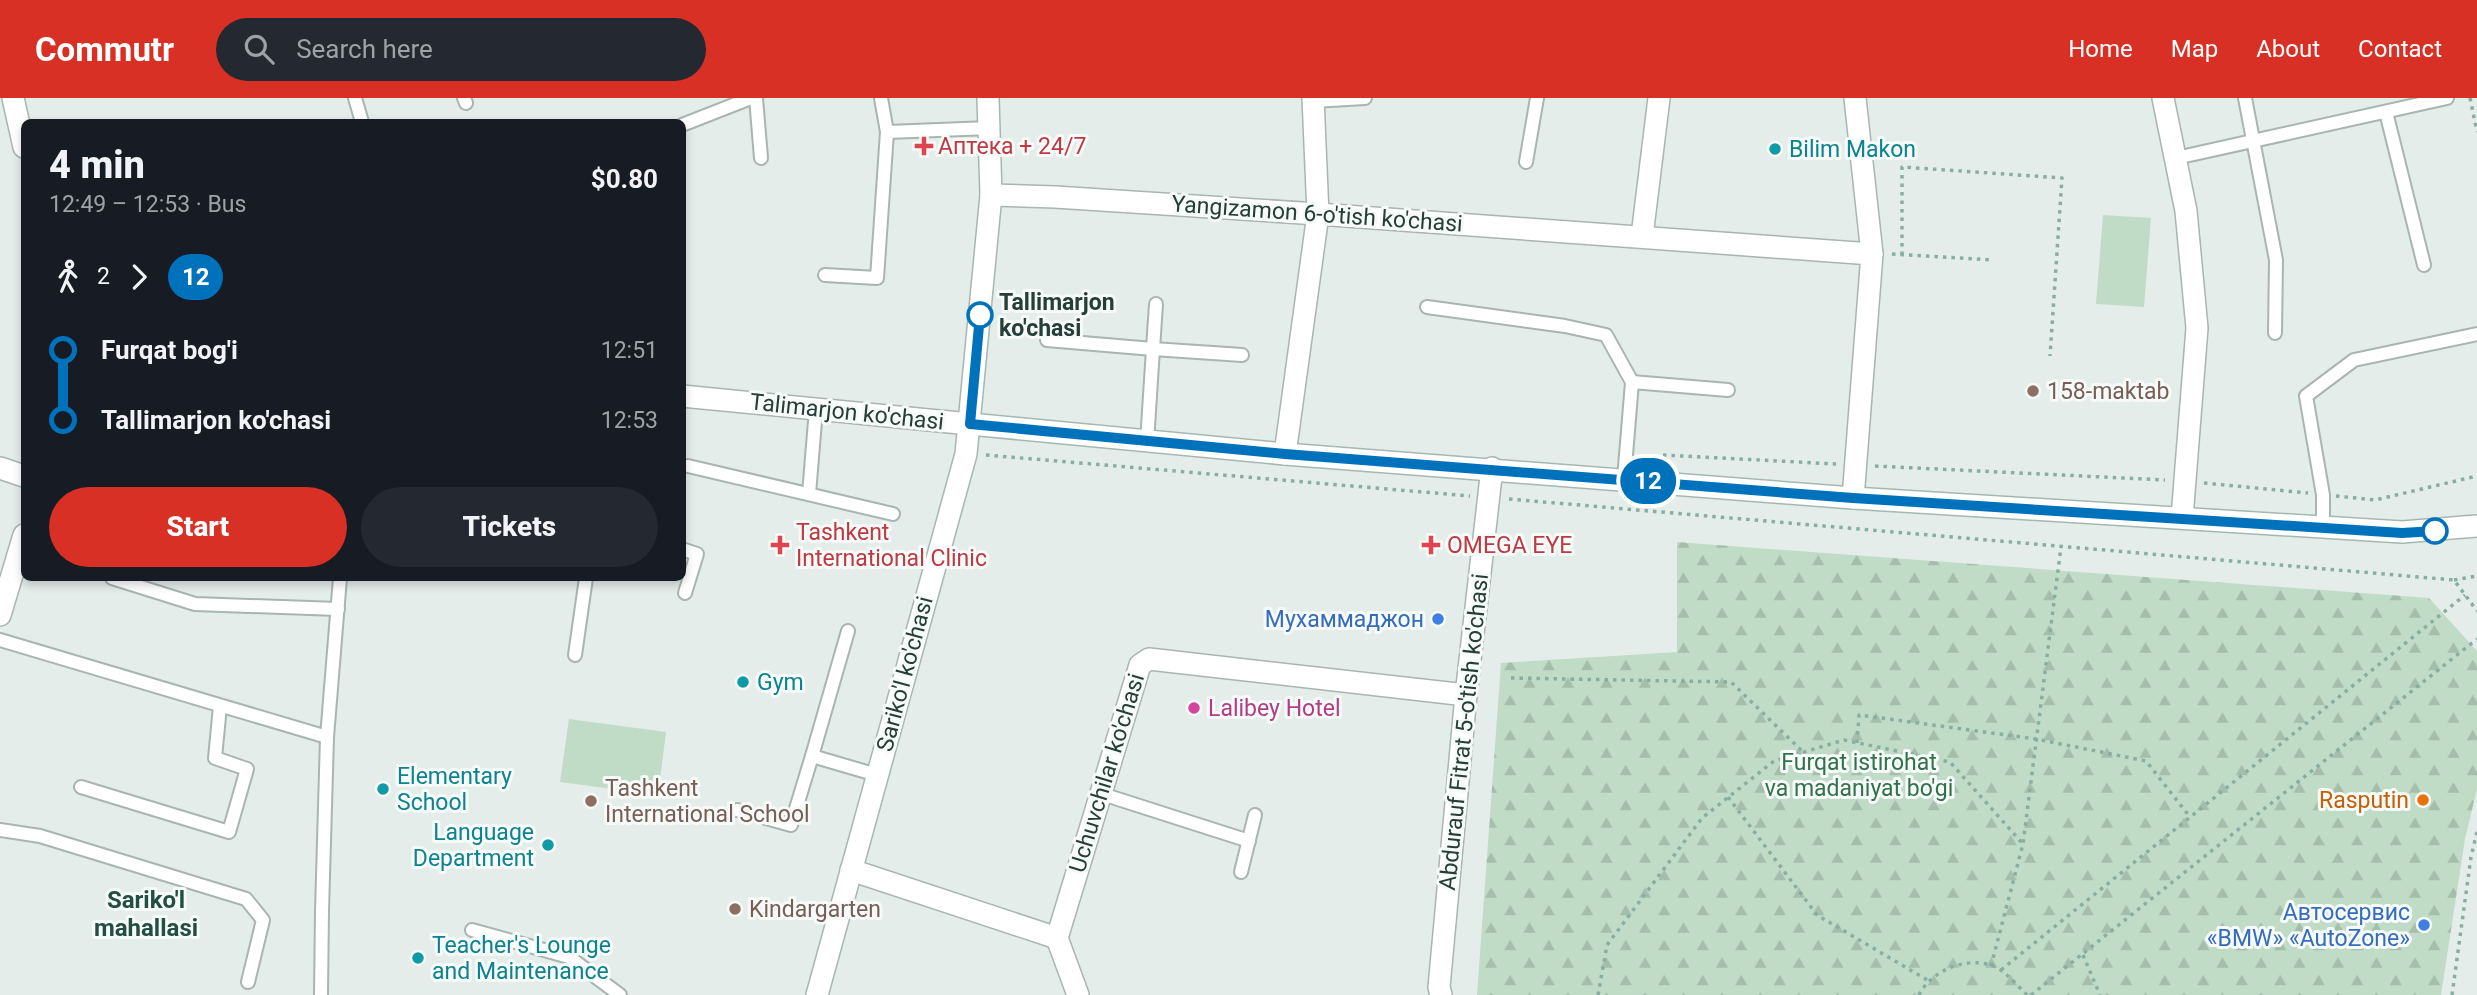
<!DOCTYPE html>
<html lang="en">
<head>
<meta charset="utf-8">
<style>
  :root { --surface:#171b24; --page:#242831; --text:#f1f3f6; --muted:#9ea1a6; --accent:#d93025 }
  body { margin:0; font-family:Roboto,sans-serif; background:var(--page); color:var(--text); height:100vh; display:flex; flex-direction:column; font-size:26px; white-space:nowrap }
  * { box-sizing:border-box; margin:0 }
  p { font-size:23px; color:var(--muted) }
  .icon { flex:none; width:38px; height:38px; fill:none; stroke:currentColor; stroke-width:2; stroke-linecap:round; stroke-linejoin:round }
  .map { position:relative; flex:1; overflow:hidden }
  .sheet { position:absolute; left:21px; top:21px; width:665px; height:462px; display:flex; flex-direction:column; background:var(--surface); border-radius:10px; box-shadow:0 4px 10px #0003 }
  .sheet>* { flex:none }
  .badge { padding:0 14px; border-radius:23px; font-size:24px; line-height:46px }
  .map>.badge { position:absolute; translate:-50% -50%; box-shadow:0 0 0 4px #fff }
  .legs { display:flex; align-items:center; gap:10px; height:77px; padding:0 28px; font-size:23px }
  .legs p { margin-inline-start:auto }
  .summary { display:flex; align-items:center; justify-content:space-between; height:119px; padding:0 28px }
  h1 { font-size:38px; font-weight:800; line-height:52px }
  .cta { display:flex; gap:14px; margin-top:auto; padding:14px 28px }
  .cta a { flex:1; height:80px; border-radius:42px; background:var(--accent); color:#fff; font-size:28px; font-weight:800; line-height:80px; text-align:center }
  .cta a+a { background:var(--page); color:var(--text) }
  ul { padding:0 28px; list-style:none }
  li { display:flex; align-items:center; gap:24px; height:70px; font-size:26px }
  li i { display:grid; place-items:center; width:10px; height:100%; margin:0 9px; background:currentColor }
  li i::after { content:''; width:18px; height:18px; margin:-9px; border:5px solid; border-radius:50%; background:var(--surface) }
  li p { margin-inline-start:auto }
  li:first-child i { background:linear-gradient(#0000 50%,currentColor 0) }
  li:last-child i { background:linear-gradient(currentColor 50%,#0000 0) }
  header { display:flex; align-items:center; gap:42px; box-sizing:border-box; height:98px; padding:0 35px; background:var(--accent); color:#fff }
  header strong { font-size:33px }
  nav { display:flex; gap:38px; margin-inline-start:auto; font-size:24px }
  .search { width:490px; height:63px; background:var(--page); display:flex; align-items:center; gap:18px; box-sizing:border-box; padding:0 24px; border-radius:38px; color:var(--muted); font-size:26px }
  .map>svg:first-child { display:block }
  .forest { fill:url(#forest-firs) }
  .pitch { fill:#c0dcc7 }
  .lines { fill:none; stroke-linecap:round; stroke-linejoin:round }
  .lane-casing { stroke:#a8b5b1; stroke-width:16 }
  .street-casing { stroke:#a8b5b1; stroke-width:24 }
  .secondary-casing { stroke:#a4b8b1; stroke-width:24 }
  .path { stroke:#88aea2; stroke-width:3.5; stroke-dasharray:3.5 5; stroke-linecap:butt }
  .lane { stroke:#fff; stroke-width:12 }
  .street { stroke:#fff; stroke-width:21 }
  .secondary { stroke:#fff; stroke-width:21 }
  .line-1-casing { stroke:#fff; stroke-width:16 }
  .line-1 { stroke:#0072bc; stroke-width:10 }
  .health-dot { fill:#e0444e; stroke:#f6faf8; stroke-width:2.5 }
  .culture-dot { fill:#0f9aa8; stroke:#f6faf8; stroke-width:2.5 }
  .stop-1-dot { fill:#fff; stroke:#0072bc; stroke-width:3.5 }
  .education-dot { fill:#8d6e63; stroke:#f6faf8; stroke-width:2.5 }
  .shop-dot { fill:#3f7fe0; stroke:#f6faf8; stroke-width:2.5 }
  .hotel-dot { fill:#d1479c; stroke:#f6faf8; stroke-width:2.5 }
  .food-dot { fill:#e8710a; stroke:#f6faf8; stroke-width:2.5 }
  .labels { text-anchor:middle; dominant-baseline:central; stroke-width:6; stroke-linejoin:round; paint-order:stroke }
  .health-label { font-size:23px; fill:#be3a42; stroke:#f6faf8; text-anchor:start }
  .culture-label { font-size:23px; fill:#0d838f; stroke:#f6faf8; text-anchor:start }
  .street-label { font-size:23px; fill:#253e37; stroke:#f6faf8 }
  .stop-label { font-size:23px; font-weight:bold; fill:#253e37; stroke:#f6faf8; text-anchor:start }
  .education-label { font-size:23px; fill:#785e54; stroke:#f6faf8; text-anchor:start }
  .shop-label { font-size:23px; fill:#366cbe; stroke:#f6faf8; text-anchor:end }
  .hotel-label { font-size:23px; fill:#b23c85; stroke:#f6faf8; text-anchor:start }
  .park-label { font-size:23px; fill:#32724a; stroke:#f6faf8 }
  .food-label { font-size:23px; fill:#c56008; stroke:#f6faf8; text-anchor:end }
  .neighbourhood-label { font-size:24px; font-weight:bold; fill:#234f43; stroke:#f6faf8 }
</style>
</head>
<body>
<header>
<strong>Commutr</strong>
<div class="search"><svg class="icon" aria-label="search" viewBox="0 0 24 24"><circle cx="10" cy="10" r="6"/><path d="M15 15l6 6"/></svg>Search here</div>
<nav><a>Home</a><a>Map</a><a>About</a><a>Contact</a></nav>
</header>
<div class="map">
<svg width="2477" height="897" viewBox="0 0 2477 897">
  <defs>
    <pattern id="forest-firs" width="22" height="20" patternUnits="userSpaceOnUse" patternTransform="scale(1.75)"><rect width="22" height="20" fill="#c0dcc7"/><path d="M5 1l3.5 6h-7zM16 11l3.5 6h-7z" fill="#a5beac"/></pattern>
  </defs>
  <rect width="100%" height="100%" fill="#e5edea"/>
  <polygon class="forest" points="1677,444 2429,500 2477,553 2477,691 2465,741 2441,897 1477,897 1501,565 1677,554"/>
  <g class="pitch">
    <polygon points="2103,117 2151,120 2144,209 2096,206"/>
    <polygon points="569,621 666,634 658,697 560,684"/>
  </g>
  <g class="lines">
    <defs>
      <g id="lane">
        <polyline points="355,0 362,24"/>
        <polyline points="464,0 466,5"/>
        <polyline points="756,0 761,60"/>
        <polyline points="881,0 887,34"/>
        <polyline points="2245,0 2276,162 2275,235"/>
        <polyline points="1313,3 1365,0"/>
        <polyline points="2386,14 2424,167"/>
        <polyline points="682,27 751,0"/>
        <polyline points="2176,60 2447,0"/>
        <polyline points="1526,64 1537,0"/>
        <polyline points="825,177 877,180 887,34 990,30"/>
        <polyline points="1427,209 1565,228 1606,237 1632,284 1624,381"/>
        <polyline points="1047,242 1153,251 1156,206"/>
        <polyline points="1632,284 1728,292"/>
        <polyline points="1147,344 1153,251 1242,257"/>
        <polyline points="688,368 893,416"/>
        <polyline points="809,396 816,311"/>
        <polyline points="2323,429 2323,397 2306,298 2354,262 2477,236"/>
        <polyline points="682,451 697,456 685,495"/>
        <polyline points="112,480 195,506 338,511"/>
        <polyline points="848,533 812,658 877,677"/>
        <polyline points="0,542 327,639"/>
        <polyline points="575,557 586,480"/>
        <polyline points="81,689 229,734 247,671 215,660 220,608"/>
        <polyline points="1099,695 1249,743"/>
        <polyline points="737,712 791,727 812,658"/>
        <polyline points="0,732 40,738 246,801 263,822 248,884"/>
        <polyline points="1241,774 1255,717"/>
        <polyline points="472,832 569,859 620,897"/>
        <polyline points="321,897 322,813 327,639 340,480"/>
      </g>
      <g id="street">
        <polyline points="13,0 24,49"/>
        <polyline points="2163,0 2186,113 2197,230 2182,420"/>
        <polyline points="991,97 1055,99 1318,116 1872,156"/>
        <polyline points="1642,138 1659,0"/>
        <polyline points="682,298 970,326"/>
        <polyline points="1285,356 1318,116 1313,0"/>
        <polyline points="0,370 24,378"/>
        <polyline points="1853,400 1872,156 1855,0"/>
        <polyline points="0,517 24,437"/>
        <polyline points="851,772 1057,840"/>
        <polyline points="1078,897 1057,840 1140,567 1149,561 1466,597"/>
        <polyline points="1441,897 1439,889 1466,597 1492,370"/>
      </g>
      <g id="secondary">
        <polyline points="970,326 1285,356 1853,400 2402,434 2477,428"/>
        <polyline points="817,897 966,356 991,97 988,0"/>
      </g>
    </defs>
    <use href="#lane" class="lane-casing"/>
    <use href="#street" class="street-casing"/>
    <use href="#secondary" class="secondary-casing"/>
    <g class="path">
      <polyline points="2470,0 2477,34"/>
      <polyline points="1892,156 1993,162"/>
      <polyline points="1902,157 1902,69 2062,80 2050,258"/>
      <polyline points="986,357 1470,398"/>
      <polyline points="1663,357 1836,366"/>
      <polyline points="1875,368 2165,382"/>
      <polyline points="2204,385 2308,395"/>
      <polyline points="2336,398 2375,402 2477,378"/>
      <polyline points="1509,401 2454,482 2477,513"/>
      <polyline points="2454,482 2477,478"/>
      <polyline points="1511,580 1731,584 1803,654"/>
      <polyline points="1857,645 1859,617 2036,641 2146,663 2190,719"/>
      <polyline points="1728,699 1817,817 1929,883"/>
      <polyline points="2083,857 2100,897"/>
      <polyline points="1991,868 2023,746 2061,449"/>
      <polyline points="2001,872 2465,497"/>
      <polyline points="1598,897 1607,847 1702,720 1774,663 1844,642 1950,664 2023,746"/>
      <path d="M1919,897C1932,870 1976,854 2002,873C2011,880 2019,889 2027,897"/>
      <polyline points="2031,897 2477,541"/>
      <polyline points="2452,897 2471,759 2477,734"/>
    </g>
    <use href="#lane" class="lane"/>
    <use href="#street" class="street"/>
    <use href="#secondary" class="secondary"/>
  </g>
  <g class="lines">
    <defs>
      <polyline id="line-1" points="980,217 970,326 1285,356 1853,400 2402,435 2435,433"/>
    </defs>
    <use href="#line-1" class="line-1-casing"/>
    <use href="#line-1" class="line-1"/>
  </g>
  <g class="health-dot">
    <path d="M920.5 37.5h7v7h7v7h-7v7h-7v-7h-7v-7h7z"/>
    <path d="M776.5 436.5h7v7h7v7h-7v7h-7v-7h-7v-7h7z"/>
    <path d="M1427.5 436.5h7v7h7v7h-7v7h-7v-7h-7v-7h7z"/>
  </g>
  <g class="culture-dot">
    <circle cx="1775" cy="51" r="7"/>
    <circle cx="743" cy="584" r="7"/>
    <circle cx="383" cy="691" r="7"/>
    <circle cx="548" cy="747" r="7"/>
    <circle cx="418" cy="860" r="7"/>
  </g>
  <g class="stop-1-dot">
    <circle cx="980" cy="217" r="12"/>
    <circle cx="2435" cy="433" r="12"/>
  </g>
  <g class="education-dot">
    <circle cx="2033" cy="293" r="7"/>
    <circle cx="591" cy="703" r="7"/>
    <circle cx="735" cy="811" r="7"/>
  </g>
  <g class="shop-dot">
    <circle cx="1438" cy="521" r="7"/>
    <circle cx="2424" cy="827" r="7"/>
  </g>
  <circle class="hotel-dot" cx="1194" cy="610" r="7"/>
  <circle class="food-dot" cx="2423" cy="702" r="7"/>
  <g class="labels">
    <g class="health-label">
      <text x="938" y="48">Аптека + 24/7</text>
      <text x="796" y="434">Tashkent<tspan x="796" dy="26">International Clinic</tspan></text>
      <text x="1447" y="447">OMEGA EYE</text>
    </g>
    <g class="culture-label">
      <text x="1789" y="51">Bilim Makon</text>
      <text x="757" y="584">Gym</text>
      <text x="397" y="678">Elementary<tspan x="397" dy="26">School</tspan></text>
      <text x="534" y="734" text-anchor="end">Language<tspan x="534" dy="26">Department</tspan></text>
      <text x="432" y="847">Teacher's Lounge<tspan x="432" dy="26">and Maintenance</tspan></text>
    </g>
    <g class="street-label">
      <text transform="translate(1317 116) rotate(4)">Yangizamon 6-o'tish ko'chasi</text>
      <text transform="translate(847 314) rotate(6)">Talimarjon ko'chasi</text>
      <text transform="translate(905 576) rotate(-75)">Sariko'l ko'chasi</text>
      <text transform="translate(1464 634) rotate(-84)">Abdurauf Fitrat 5-o'tish ko'chasi</text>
      <text transform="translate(1107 675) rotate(-73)">Uchuvchilar ko'chasi</text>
    </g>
    <g class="stop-label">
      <text x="999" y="204">Tallimarjon<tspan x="999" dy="26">ko'chasi</tspan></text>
    </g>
    <g class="education-label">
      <text x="2047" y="293">158-maktab</text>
      <text x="605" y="690">Tashkent<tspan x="605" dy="26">International School</tspan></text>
      <text x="749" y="811">Kindargarten</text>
    </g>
    <g class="shop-label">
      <text x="1424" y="521">Мухаммаджон</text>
      <text x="2410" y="814">Автосервис<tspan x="2410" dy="26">«BMW» «AutoZone»</tspan></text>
    </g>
    <g class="hotel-label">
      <text x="1208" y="610">Lalibey Hotel</text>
    </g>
    <g class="park-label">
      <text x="1859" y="664">Furqat istirohat<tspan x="1859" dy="26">va madaniyat bo'gi</tspan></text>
    </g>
    <g class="food-label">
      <text x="2409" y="702">Rasputin</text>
    </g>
    <g class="neighbourhood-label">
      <text x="146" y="802">Sariko'l<tspan x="146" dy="28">mahallasi</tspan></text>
    </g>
  </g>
</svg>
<b class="badge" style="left:1648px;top:383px;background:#0072bc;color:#fff">12</b>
<section class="sheet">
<div class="summary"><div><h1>4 min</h1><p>12:49 – 12:53 · Bus</p></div><b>$0.80</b></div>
<div class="legs"><svg class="icon" aria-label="walk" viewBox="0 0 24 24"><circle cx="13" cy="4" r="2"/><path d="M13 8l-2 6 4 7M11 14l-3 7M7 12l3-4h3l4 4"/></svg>2<svg class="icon" aria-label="forward" viewBox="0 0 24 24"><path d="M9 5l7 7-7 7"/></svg><b class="badge" style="background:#0072bc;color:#fff">12</b></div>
<ul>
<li><i style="color:#0072bc"></i><b>Furqat bog'i</b><p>12:51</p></li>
<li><i style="color:#0072bc"></i><b>Tallimarjon ko'chasi</b><p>12:53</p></li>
</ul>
<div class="cta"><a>Start</a><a>Tickets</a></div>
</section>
</div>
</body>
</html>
